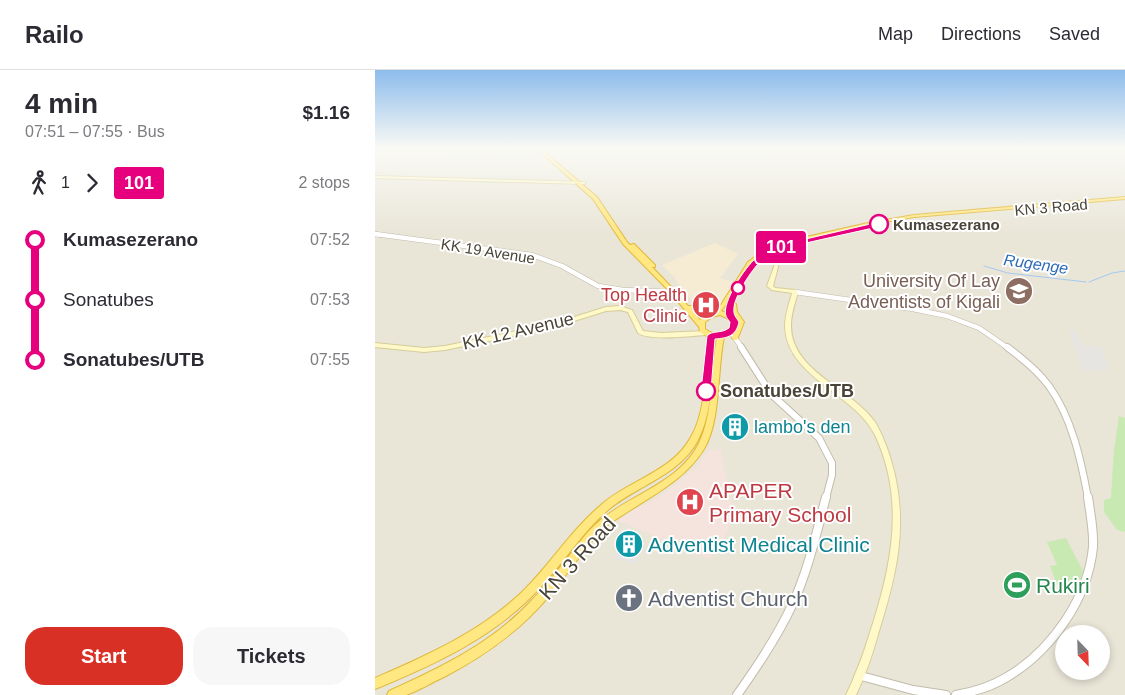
<!DOCTYPE html>
<html lang="en">
<head>
<meta charset="utf-8">
<style>
  :root { --surface:#fff; --page:#f7f7f7; --text:#2b2b33; --muted:#7c7c81; --line:#e1e1e2; --accent:#d93025 }
  body { margin:0; font-family:Helvetica,sans-serif; background:var(--page); color:var(--text); height:100vh; display:flex; flex-direction:column; font-size:19px; white-space:nowrap }
  * { box-sizing:border-box; margin:0 }
  p { font-size:16px; color:var(--muted) }
  .icon { flex:none; width:28px; height:28px; fill:none; stroke:currentColor; stroke-width:2; stroke-linecap:round; stroke-linejoin:round }
  .map { position:relative; flex:1; overflow:hidden }
  .details { display:flex; flex-direction:column; background:var(--surface); width:375px }
  .details>* { flex:none }
  .badge { padding:0 10px; border-radius:4px; font-size:18px; line-height:32px }
  .needle { width:32px; rotate:157deg }
  .controls { position:absolute; left:680px; top:555px; display:grid; gap:10px }
  .controls a { display:grid; place-items:center; width:55px; height:55px; border-radius:50%; background:var(--surface); box-shadow:0 2px 8px #0003; font-size:25px }
  .map>.badge { position:absolute; translate:-50% -50%; box-shadow:0 0 0 2px #fff }
  .legs { display:flex; align-items:center; gap:8px; height:55px; padding:0 25px; font-size:16px }
  .legs p { margin-inline-start:auto }
  .headline { display:flex; align-items:center; justify-content:space-between; height:85px; padding:0 25px }
  h1 { font-size:28px; font-weight:800; line-height:38px }
  .action { display:flex; gap:10px; margin-top:auto; padding:10px 25px }
  .action a { flex:1; height:58px; border-radius:20px; background:var(--accent); color:#fff; font-size:20px; font-weight:800; line-height:58px; text-align:center }
  .action a+a { background:var(--page); color:var(--text) }
  ul { padding:0 25px; list-style:none }
  li { display:flex; align-items:center; gap:18px; height:60px; font-size:19px }
  li i { display:grid; place-items:center; width:8px; height:100%; margin:0 6px; background:currentColor }
  li i::after { content:''; width:12px; height:12px; margin:-6px; border:4px solid; border-radius:50%; background:var(--surface) }
  li p { margin-inline-start:auto }
  li:first-child i { background:linear-gradient(#0000 50%,currentColor 0) }
  li:last-child i { background:linear-gradient(currentColor 50%,#0000 0) }
  header { display:flex; align-items:center; gap:30px; box-sizing:border-box; height:70px; padding:0 25px; background:var(--surface); border-bottom:1px solid var(--line) }
  header strong { font-size:24px }
  nav { display:flex; gap:28px; margin-inline-start:auto; font-size:18px }
  main { display:flex; flex:1; min-height:0 }
  .map>svg:first-child { display:block }
  .residential { fill:#e9e5d7; fill-rule:evenodd }
  .commercial { fill:#f6ecd4 }
  .education { fill:#eeead3 }
  .medical { fill:#f5e3dd }
  .green { fill:#c9e9b2 }
  .parking { fill:#e6e5e1 }
  .lines { fill:none; stroke-linecap:round; stroke-linejoin:round }
  .stream { stroke:#a5c9f2; stroke-width:1 }
  .tertiary-far3-casing { stroke:#c1bcab; stroke-width:5 }
  .tertiary-far2-casing { stroke:#c1bcab; stroke-width:5.5 }
  .tertiary-far1-casing { stroke:#c1bcab; stroke-width:8 }
  .tertiary-casing { stroke:#c1bcab; stroke-width:10 }
  .secondary-casing { stroke:#d5cd99; stroke-width:2 }
  .trunk-casing { stroke:#e0b738; stroke-width:2 }
  .tertiary-far3 { stroke:#fff; stroke-width:4 }
  .tertiary-far2 { stroke:#fff; stroke-width:4.5 }
  .tertiary-far1 { stroke:#fff; stroke-width:6 }
  .tertiary { stroke:#fff; stroke-width:8 }
  .secondary { fill:#fff9c9; fill-rule:evenodd }
  .trunk { fill:#ffe781; fill-rule:evenodd }
  .line-1 { fill:#e6007e; stroke:#fff }
  .stop-1-dot { fill:#fff; stroke:#e6007e; stroke-width:2.5 }
  .labels { text-anchor:middle; dominant-baseline:central; stroke-width:4; stroke-linejoin:round; paint-order:stroke }
  .far-street-label { font-size:15px; fill:#494437; stroke:#fff }
  .far-stop-label { font-size:15px; font-weight:bold; fill:#494437; stroke:#fff; text-anchor:start }
  .far-water-label { font-size:16px; font-style:italic; fill:#2e6cb7; stroke:#fff }
  .education-label { font-size:18px; fill:#785e54; stroke:#fff; text-anchor:end }
  .health-label { font-size:18px; fill:#be3a42; stroke:#fff; text-anchor:end }
  .street-label { font-size:18px; fill:#494437; stroke:#fff }
  .stop-label { font-size:18px; font-weight:bold; fill:#494437; stroke:#fff; text-anchor:start }
  .culture-label { font-size:18px; fill:#0d838f; stroke:#fff; text-anchor:start }
  .near-health-label { font-size:21px; fill:#be3a42; stroke:#fff; text-anchor:start }
  .near-culture-label { font-size:21px; fill:#0d838f; stroke:#fff; text-anchor:start }
  .near-street-label { font-size:21px; fill:#494437; stroke:#fff }
  .near-leisure-label { font-size:21px; fill:#27864d; stroke:#fff; text-anchor:start }
  .near-worship-label { font-size:21px; fill:#5b616d; stroke:#fff; text-anchor:start }
</style>
</head>
<body>
<header>
<strong>Railo</strong>
<nav><a>Map</a><a>Directions</a><a>Saved</a></nav>
</header>
<main>
<section class="details">
<div class="headline"><div><h1>4 min</h1><p>07:51 – 07:55 · Bus</p></div><b>$1.16</b></div>
<div class="legs"><svg class="icon" aria-label="walk" viewBox="0 0 24 24"><circle cx="13" cy="4" r="2"/><path d="M13 8l-2 6 4 7M11 14l-3 7M7 12l3-4h3l4 4"/></svg>1<svg class="icon" aria-label="forward" viewBox="0 0 24 24"><path d="M9 5l7 7-7 7"/></svg><b class="badge" style="background:#e6007e;color:#fff">101</b><p>2 stops</p></div>
<ul>
<li><i style="color:#e6007e"></i><b>Kumasezerano</b><p>07:52</p></li>
<li><i style="color:#e6007e"></i><span>Sonatubes</span><p>07:53</p></li>
<li><i style="color:#e6007e"></i><b>Sonatubes/UTB</b><p>07:55</p></li>
</ul>
<div class="action"><a>Start</a><a>Tickets</a></div>
</section>
<div class="map">
<svg width="750" height="625" viewBox="0 0 750 625">
  <rect width="100%" height="100%" fill="#f5f3e9"/>
  <path class="residential" d="M0,78H750V625H0ZM689,564H726V601H689Z"/>
  <polygon class="commercial" points="340,173 363,184 345,208 361,213 350,232 341,241 327,241 323,239 298,206 287,195"/>
  <polygon class="education" points="0,78 140,78 45,88 0,87"/>
  <polygon class="medical" points="346,379 357,437 356,451 351,465 335,489 243,451 256,441 282,428 302,413 322,396 332,381"/>
  <g class="green">
    <polygon points="744,346 750,348 750,462 742,460 729,442 729,430 736,428 739,380"/>
    <polygon points="691,468 708,501 704,514 682,515 675,496 682,495 672,472"/>
  </g>
  <g class="parking">
    <polygon points="699,259 708,275 726,277 733,294 731,301 717,299 715,302 708,301 694,261"/>
    <polygon points="242,479 265,485 261,494 238,488"/>
  </g>
  <g class="lines">
    <g class="stream">
      <polyline points="609,196 633,203 711,212"/>
      <polyline points="714,212 737,203 750,201"/>
    </g>
    <defs>
      <polyline id="tertiary-far3" points="0,164 6,165"/>
      <g id="tertiary-far2">
        <polyline points="0,164 157,185 187,196 223,216 248,220 298,222"/>
        <polyline points="420,222 538,239 572,246 604,258 633,278"/>
        <polyline points="356,262 367,278"/>
      </g>
      <g id="tertiary-far1">
        <polyline points="366,277 396,324 444,368 457,393 457,405 451,428"/>
        <path d="M632,277C647,288 663,301 674,316C697,348 706,390 713,428"/>
      </g>
      <g id="tertiary">
        <polyline points="486,606 538,620 571,625"/>
        <path d="M362,625C382,597 404,564 418,533C433,501 442,461 451,427"/>
        <path d="M581,625C598,622 616,617 632,607C676,581 713,529 718,477C719,461 715,442 713,427"/>
      </g>
      <g id="secondary">
        <polygon points="0,106 209,112 211,113 209,114 0,108"/>
        <path d="M401,178H403L405,179L403,197L398,216L400,218L420,220L423,222C420,233 416,244 416,255C415,301 477,319 500,352C509,367 515,385 519,401C533,459 521,506 504,561C498,583 491,604 481,625H471C474,618 478,611 480,604C488,587 493,568 499,550C518,488 529,427 500,365C479,323 412,307 410,257C410,245 414,234 417,223L397,220L392,216L399,197Z"/>
        <path d="M245,236L257,240L268,261L286,263L331,261L334,263L331,265C315,266 275,271 263,263L253,242L245,240L231,241L180,257L70,280L49,282L0,277V273L49,278L70,276L180,253L231,237Z"/>
      </g>
      <path id="trunk" d="M161,78H165L222,127L252,172L255,175L259,174L280,195V197H277L300,221L313,236H317L325,241L335,243L338,242L346,235L373,192L392,178L409,172L493,153L539,145L750,127V129L539,147L493,155L413,174L396,180L377,194L359,223L362,225L359,232L361,234L362,242L369,252L362,270H360L357,268L359,261L353,266L349,267C342,300 346,351 329,379C311,408 282,423 254,441C245,447 234,453 226,461C207,481 192,505 174,526C145,561 109,586 69,607C58,612 43,621 31,625C26,625 18,625 12,625L14,621C67,597 117,573 157,530C173,514 187,495 201,477C207,469 213,461 221,454C252,425 304,414 324,373C339,342 335,302 342,268H339C336,302 339,341 322,372C303,406 261,416 233,440C207,462 187,495 163,520C119,567 59,595 0,619V608C53,585 105,562 147,522C175,495 196,460 226,435C254,410 297,402 316,367C332,340 330,298 333,267L325,262L324,257L296,223L248,174L218,129ZM354,231L352,237V243L346,241ZM318,241L330,246L325,250ZM345,245L352,248L356,251L355,258C347,265 339,266 330,259V252L337,247Z"/>
    </defs>
    <use href="#tertiary-far3" class="tertiary-far3-casing"/>
    <use href="#tertiary-far2" class="tertiary-far2-casing"/>
    <use href="#tertiary-far1" class="tertiary-far1-casing"/>
    <use href="#tertiary" class="tertiary-casing"/>
    <use href="#secondary" class="secondary-casing"/>
    <use href="#trunk" class="trunk-casing"/>
    <use href="#tertiary-far3" class="tertiary-far3"/>
    <use href="#tertiary-far2" class="tertiary-far2"/>
    <use href="#tertiary-far1" class="tertiary-far1"/>
    <use href="#tertiary" class="tertiary"/>
    <use href="#secondary" class="secondary"/>
    <use href="#trunk" class="trunk"/>
  </g>
  <linearGradient id="sky" x2="0" y2="1"><stop stop-color="#8dbcec"/><stop offset="0.47" stop-color="#fafaf5"/><stop offset="1" stop-color="#fafaf5" stop-opacity="0"/></linearGradient>
  <rect width="750" height="166" fill="url(#sky)"/>
  <path class="line-1" d="M504,152L507,153V156L413,177C404,181 394,185 386,191C377,199 359,227 359,238C358,245 361,247 364,252C361,266 353,268 340,269L336,321L331,325L328,324L326,321L332,266C337,260 346,264 354,258L355,252C355,252 351,247 351,246C346,233 371,196 381,188C389,182 399,178 409,174Z"/>
  <defs>
    <symbol id="university-disc" viewBox="-11 -11 22 22"><circle r="9.5" fill="#8d6e63" stroke="#fff"/><path d="M0-5L7-2L0 1L-7-2ZM-4 1L0 2.5L4 1V4Q0 6-4 4Z" fill="#fff"/></symbol>
    <symbol id="hospital-disc" viewBox="-11 -11 22 22"><circle r="9.5" fill="#e0444e" stroke="#fff"/><path d="M-5-5h3v3.5h4V-5h3V5h-3V1.5h-4V5h-3Z" fill="#fff"/></symbol>
    <symbol id="building-disc" viewBox="-11 -11 22 22"><circle r="9.5" fill="#0f9aa8" stroke="#fff"/><path d="M-4-6H4V6H1V3H-1V6H-4ZM-2.5-4.3h1.7v1.8h-1.7ZM.8-4.3h1.7v1.8H.8ZM-2.5-1h1.7V.8h-1.7ZM.8-1h1.7V.8H.8Z" fill="#fff"/></symbol>
    <symbol id="stadium-disc" viewBox="-11 -11 22 22"><circle r="9.5" fill="#2e9e5b" stroke="#fff"/><path d="M0-5a6.5 5 0 1 0 0 10a6.5 5 0 1 0 0-10ZM-3.5-1.8h7v3.6h-7Z" fill="#fff"/></symbol>
    <symbol id="church-disc" viewBox="-11 -11 22 22"><circle r="9.5" fill="#6b7280" stroke="#fff"/><path d="M-1.2-6h2.4v3.5h3.3v2.4h-3.3V6h-2.4V-.1h-3.3v-2.4h3.3Z" fill="#fff"/></symbol>
  </defs>
  <g fill-rule="evenodd">
    <use href="#university-disc" x="628" y="205" width="32" height="32"/>
    <use href="#hospital-disc" x="315" y="219" width="32" height="32"/>
    <use href="#building-disc" x="344" y="341" width="32" height="32"/>
    <use href="#hospital-disc" x="299" y="416" width="32" height="32"/>
    <use href="#building-disc" x="238" y="458" width="32" height="32"/>
    <use href="#stadium-disc" x="626" y="499" width="32" height="32"/>
    <use href="#church-disc" x="238" y="512" width="32" height="32"/>
  </g>
  <g class="stop-1-dot">
    <circle cx="504" cy="154" r="9"/>
    <circle cx="363" cy="218" r="6"/>
    <circle cx="331" cy="321" r="9"/>
  </g>
  <g class="labels">
    <g class="far-street-label">
      <text transform="translate(676 137) rotate(-5)">KN 3 Road</text>
      <text transform="translate(113 181) rotate(9)">KK 19 Avenue</text>
    </g>
    <g class="far-stop-label">
      <text x="518" y="154">Kumasezerano</text>
    </g>
    <g class="far-water-label">
      <text transform="translate(661 194) rotate(8)">Rugenge</text>
    </g>
    <g class="education-label">
      <text x="625" y="211">University Of Lay<tspan x="625" dy="21">Adventists of Kigali</tspan></text>
    </g>
    <g class="health-label">
      <text x="312" y="225">Top Health<tspan x="312" dy="21">Clinic</tspan></text>
    </g>
    <g class="street-label">
      <text transform="translate(143 261) rotate(-13)">KK 12 Avenue</text>
    </g>
    <g class="stop-label">
      <text x="345" y="321">Sonatubes/UTB</text>
    </g>
    <g class="culture-label">
      <text x="379" y="357">lambo's den</text>
    </g>
    <g class="near-health-label">
      <text x="334" y="420">APAPER<tspan x="334" dy="24">Primary School</tspan></text>
    </g>
    <g class="near-culture-label">
      <text x="273" y="474">Adventist Medical Clinic</text>
    </g>
    <g class="near-street-label">
      <text transform="translate(202 488) rotate(-48)">KN 3 Road</text>
    </g>
    <g class="near-leisure-label">
      <text x="661" y="515">Rukiri</text>
    </g>
    <g class="near-worship-label">
      <text x="273" y="528">Adventist Church</text>
    </g>
  </g>
</svg>
<div class="controls">
<a><svg class="needle" viewBox="-14 -14 28 28"><path d="M0-13l5 13h-10z" fill="#e53935"/><path d="M0 13l5-13h-10z" fill="#7c7c81"/></svg></a>
</div>
<b class="badge" style="left:406px;top:177px;background:#e6007e;color:#fff">101</b>
</div>
</main>
</body>
</html>
